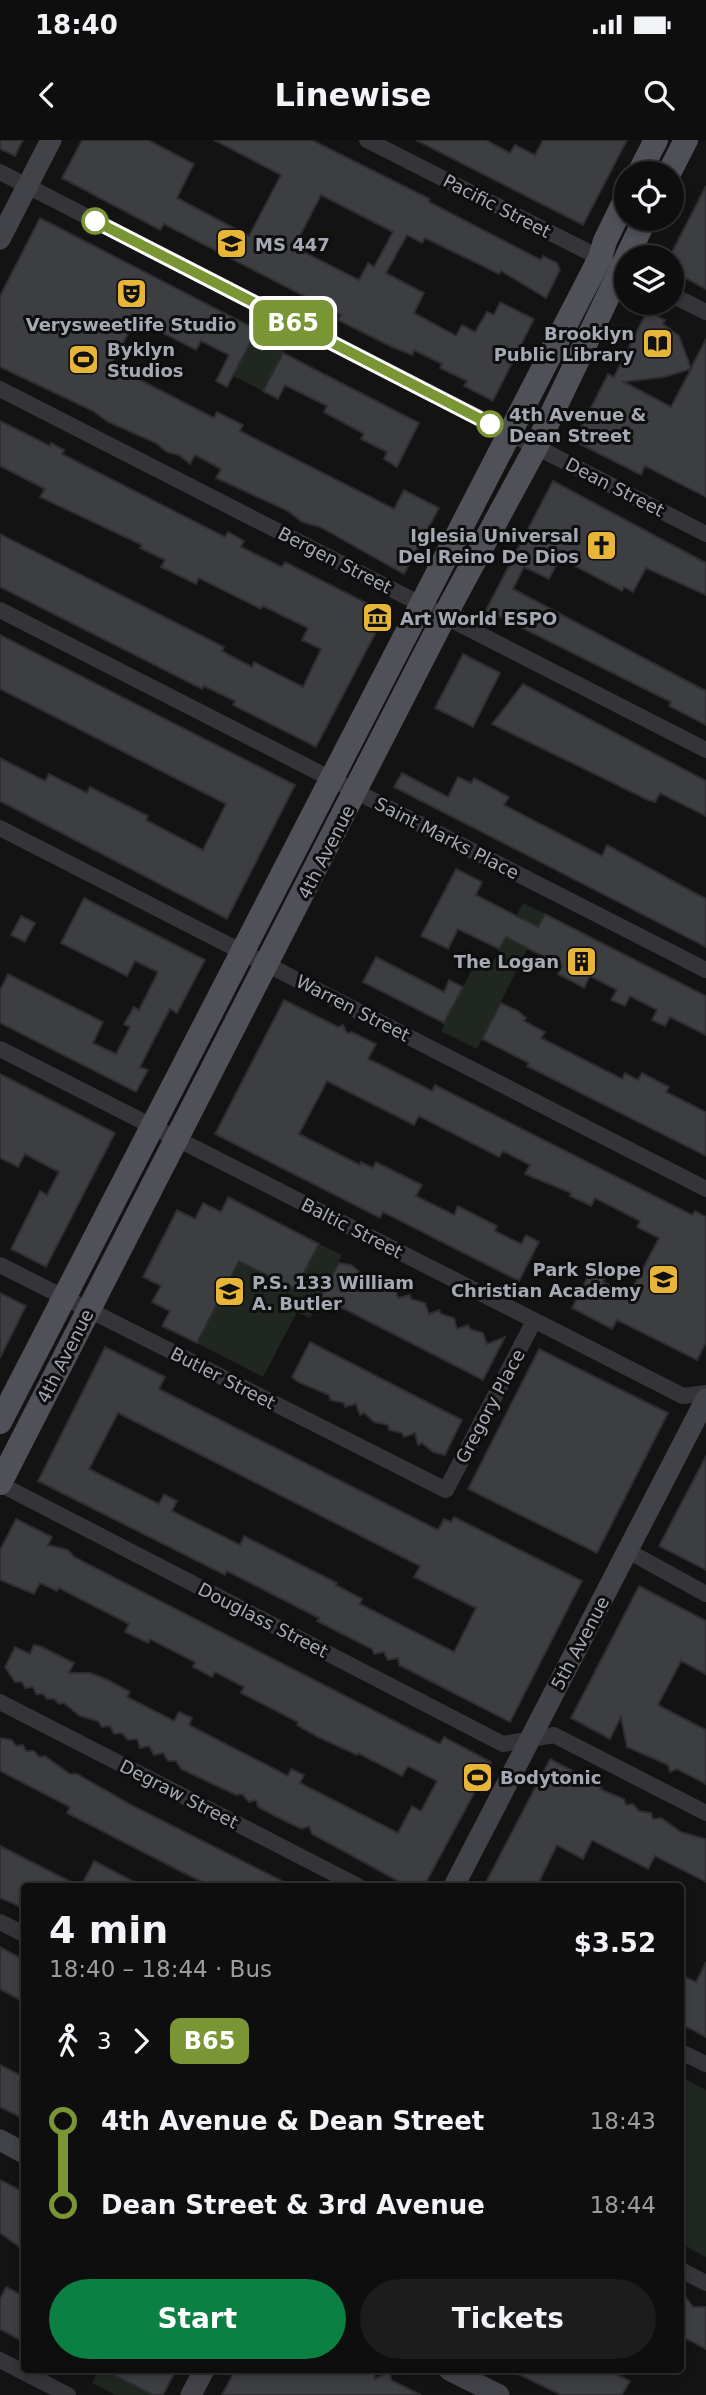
<!DOCTYPE html>
<html lang="en">
<head>
<meta charset="utf-8">
<style>
  :root { --surface:#0e0e0f; --page:#1c1c1d; --text:#f1f3f6; --muted:#9b9c9e; --line:#2e2e2f; --accent:#0b8043 }
  body { margin:0; font-family:"DejaVu Sans",sans-serif; background:var(--page); color:var(--text); height:100vh; display:flex; flex-direction:column; font-size:26px; white-space:nowrap }
  * { box-sizing:border-box; margin:0 }
  p { font-size:23px; color:var(--muted) }
  .icon { flex:none; width:38px; height:38px; fill:none; stroke:currentColor; stroke-width:2; stroke-linecap:round; stroke-linejoin:round }
  .map { position:relative; flex:1; overflow:hidden }
  .details { position:absolute; left:21px; top:1743px; width:663px; height:490px; display:flex; flex-direction:column; background:var(--surface); border-radius:7px; box-shadow:0 4px 10px #0003,0 0 0 2px var(--line) }
  .details>* { flex:none }
  .badge { padding:0 14px; border-radius:10px; font-size:24px; line-height:46px }
  .tools { position:absolute; left:614px; top:21px; display:grid; gap:14px }
  .tools a { display:grid; place-items:center; width:70px; height:70px; border-radius:50%; background:var(--surface); box-shadow:0 4px 10px #0003,0 0 0 2px var(--line); font-size:35px }
  .map>.badge { position:absolute; translate:-50% -50%; box-shadow:0 0 0 4px #fff }
  .legs { display:flex; align-items:center; gap:10px; height:77px; padding:0 28px; font-size:23px }
  .legs p { margin-inline-start:auto }
  .overview { display:flex; align-items:center; justify-content:space-between; height:119px; padding:0 28px }
  h1 { font-size:38px; font-weight:700; line-height:52px }
  .button { display:flex; gap:14px; margin-top:auto; padding:14px 28px }
  .button a { flex:1; height:80px; border-radius:42px; background:var(--accent); color:#fff; font-size:28px; font-weight:700; line-height:80px; text-align:center }
  .button a+a { background:var(--page); color:var(--text) }
  ul { padding:0 28px; list-style:none }
  li { display:flex; align-items:center; gap:24px; height:84px; font-size:26px }
  li i { display:grid; place-items:center; width:10px; height:100%; margin:0 9px; background:currentColor }
  li i::after { content:''; width:18px; height:18px; margin:-9px; border:5px solid; border-radius:50%; background:var(--surface) }
  li p { margin-inline-start:auto }
  li:first-child i { background:linear-gradient(#0000 50%,currentColor 0) }
  li:last-child i { background:linear-gradient(currentColor 50%,#0000 0) }
  .status { display:flex; justify-content:space-between; align-items:center; height:49px; padding:0 35px; background:var(--surface); direction:ltr }
  .status svg { height:19px; fill:currentColor }
  header { display:flex; justify-content:space-between; align-items:center; height:91px; padding:0 28px; background:var(--surface); font-size:32px; font-weight:700 }
  .map>svg:first-child { display:block }
  .green { fill:#1f2720 }
  .building { fill:#3d3e41; stroke:#2d2d30; stroke-width:2; fill-rule:evenodd }
  .lines { fill:none; stroke-linecap:round; stroke-linejoin:round }
  .street { stroke:#343439; stroke-width:16 }
  .secondary { stroke:#424349; stroke-width:21 }
  .primary { stroke:#505158; stroke-width:24 }
  .line-1-casing { stroke:#fff; stroke-width:16 }
  .line-1 { stroke:#799534; stroke-width:10 }
  .stop-1-dot { fill:#fff; stroke:#799534; stroke-width:3.5 }
  .labels { text-anchor:middle; dominant-baseline:central; stroke-width:6; stroke-linejoin:round; paint-order:stroke }
  .street-label { font-size:18px; fill:#a5a9b4; stroke:#0e0e0f }
  .poi-label { font-size:18px; font-weight:bold; fill:#a5a9b4; stroke:#0e0e0f; text-anchor:start }
  .stop-label { font-size:18px; font-weight:bold; fill:#a5a9b4; stroke:#0e0e0f; text-anchor:start }
</style>
</head>
<body>
<div class="status"><b>18:40</b><svg viewBox="0 0 49 12"><path d="M0 12V9h3v3zM5 12V6h3v6zM10 12V3h3v9zM15 12V0h3v12zM26 1h20v11H26zM47 4h2v5h-2z"/></svg></div>
<header><svg class="icon" aria-label="back" viewBox="0 0 24 24"><path d="M15 5l-7 7 7 7"/></svg>Linewise<svg class="icon" aria-label="search" viewBox="0 0 24 24"><circle cx="10" cy="10" r="6"/><path d="M15 15l6 6"/></svg></header>
<div class="map">
<svg width="706" height="2255" viewBox="0 0 706 2255">
  <rect width="100%" height="100%" fill="#131314"/>
  <g class="green">
    <polygon points="255,193 285,208 263,251 233,236"/>
    <polygon points="523,763 545,774 477,909 441,891 475,823 489,830"/>
    <polygon points="319,1104 342,1115 310,1178 297,1172 263,1237 197,1203 239,1121 295,1149"/>
    <polygon points="681,1937 706,1950 706,2117 681,2104"/>
    <polygon points="99,2230 104,2230 153,2255 115,2255 92,2243"/>
  </g>
  <g class="building">
    <polygon points="0,0 23,0 15,16 0,9"/>
    <path d="M82,0H148L194,24L177,58L249,96L281,35L214,0H312L430,59L429,62L541,120L543,116L557,123L560,130L546,158L501,131L499,134L425,98L422,103L407,95L386,133L424,153L414,173L456,196L462,185L475,192L487,172L494,175L500,162L534,179L493,261L464,246L467,241L440,228L442,224L414,210L412,215L392,207L338,180L341,175L164,84L160,90L62,38ZM321,55L393,92L374,127L368,123L359,140L294,107Z"/>
    <polygon points="416,0 486,0 510,13 515,5 535,15 543,0 627,0 583,85"/>
    <polygon points="706,46 706,149 672,131 672,112"/>
    <polygon points="40,78 257,190 227,247 216,241 229,215 201,201 196,210 136,179 111,225 214,278 217,272 243,285 240,291 394,369 404,350 439,368 404,434 320,387 302,382 288,371 216,338 221,329 195,315 190,324 179,315 167,312 156,303 108,282 93,271 0,227 0,156"/>
    <path d="M647,171L665,180L663,184L679,196L691,228L706,199V357L645,326L641,335L574,301L608,234L614,237ZM691,229L671,267L624,242L664,237Z"/>
    <polygon points="283,213 419,283 397,327 384,319 387,312 361,299 364,294 324,272 327,266 285,245 278,259 263,251"/>
    <polygon points="0,281 50,306 51,303 64,310 62,314 225,397 228,392 244,401 241,407 282,427 285,422 386,473 316,607 233,565 235,561 204,546 202,549 0,447 0,394 224,507 222,511 252,527 254,522 303,547 321,509 302,500 308,488 263,466 261,469 199,438 196,444 161,427 165,420 140,408 142,405 40,357 45,349 0,326"/>
    <polygon points="553,341 706,423 706,455 646,428 633,452 624,447 622,451 560,418 549,439 524,427 513,449 706,551 706,585 669,566 671,562 486,470"/>
    <polygon points="0,495 295,645 227,779 0,661 0,618 45,641 49,634 87,653 90,647 148,676 146,680 203,710 226,664 0,549"/>
    <polygon points="463,514 500,533 473,587 435,568"/>
    <polygon points="523,544 706,641 706,676 660,653 655,662 648,660 492,584"/>
    <polygon points="402,633 448,657 458,637 471,643 474,638 509,657 504,665 602,716 607,705 706,759 706,807 394,647"/>
    <polygon points="456,729 482,742 476,755 538,787 545,774 706,856 706,895 670,877 665,886 652,880 657,870 630,856 625,866 611,860 617,850 590,836 584,848 558,834 562,826 506,797 499,809 458,789 448,809 421,796"/>
    <polygon points="84,758 205,820 177,873 170,869 163,882 140,927 148,930 136,952 0,883 0,850 8,834 103,882 93,903 116,914 130,887 124,884 134,867 139,870 158,832 135,821 127,836 61,803"/>
    <polygon points="21,776 35,783 25,802 11,795"/>
    <polygon points="376,817 444,852 449,840 463,847 444,883 363,842"/>
    <polygon points="284,860 338,887 343,885 347,893 352,892 376,904 368,919 381,925 432,951 435,945 692,1075 695,1071 706,1077 706,1203 697,1220 617,1180 612,1189 572,1168 592,1128 606,1135 603,1142 629,1155 659,1098 637,1087 640,1081 595,1058 591,1066 570,1056 571,1053 525,1034 530,1025 503,1011 499,1017 419,976 414,985 327,941 299,994 360,1025 361,1022 373,1028 376,1022 422,1045 416,1056 454,1075 458,1066 497,1086 495,1091 521,1104 526,1095 539,1102 519,1141 383,1072 380,1078 215,994"/>
    <polygon points="501,863 518,871 526,878 524,881 545,892 541,898 622,939 625,933 638,940 642,933 669,947 666,952 706,972 706,1016 527,926 529,923 482,899"/>
    <polygon points="0,934 115,993 46,1127 11,1109 40,1051 47,1055 59,1032 25,1014 18,1027 0,1018"/>
    <polygon points="228,1057 319,1104 295,1149 239,1121 197,1203 162,1186 170,1171 152,1162 161,1146 143,1137 177,1070 195,1079 203,1063 221,1072"/>
    <polygon points="339,1123 351,1125 362,1134 366,1133 369,1144 381,1140 382,1145 396,1151 398,1158 410,1155 411,1159 425,1163 429,1174 439,1170 441,1174 454,1178 457,1189 468,1185 470,1189 483,1193 487,1204 505,1197 483,1240 321,1157"/>
    <polygon points="0,1153 26,1166 0,1218"/>
    <polygon points="310,1202 462,1280 445,1315 433,1312 422,1303 418,1305 415,1293 404,1297 402,1293 389,1290 388,1285 374,1282 364,1273 360,1275 356,1264 345,1267 344,1263 330,1260 329,1255 298,1242 292,1237"/>
    <path d="M105,1207L165,1237L159,1249L438,1390L444,1379L451,1382L454,1377L582,1441L510,1582L399,1525L398,1518L388,1520L384,1512L374,1514L372,1509L317,1481L319,1478L227,1431L225,1435L38,1341ZM118,1273L420,1426L414,1437L476,1468L454,1512L360,1464L362,1459L336,1445L337,1443L244,1396L240,1405L172,1371L177,1361L164,1354L159,1364L89,1329Z"/>
    <polygon points="539,1209 668,1273 597,1413 468,1349"/>
    <polygon points="706,1316 706,1430 659,1406"/>
    <polygon points="16,1379 52,1397 48,1405 68,1410 74,1417 404,1586 440,1604 444,1597 491,1622 424,1746 407,1746 312,1694 309,1686 302,1689 285,1681 258,1667 256,1660 249,1662 242,1654 236,1655 181,1629 176,1621 168,1621 163,1613 154,1615 149,1606 140,1608 137,1599 128,1600 122,1593 114,1594 110,1586 102,1587 98,1581 80,1576 64,1563 59,1564 54,1559 47,1559 43,1554 36,1554 33,1547 25,1548 22,1542 15,1542 5,1527 15,1507 30,1514 34,1505 42,1507 74,1523 69,1533 90,1533 108,1540 130,1552 127,1557 174,1581 179,1572 192,1578 189,1585 288,1636 291,1629 304,1635 300,1643 398,1693 412,1666 421,1671 437,1641 408,1626 402,1636 358,1613 357,1615 318,1597 297,1585 298,1582 241,1553 244,1547 215,1532 212,1537 193,1527 195,1522 150,1499 148,1503 125,1492 129,1484 59,1448 57,1451 40,1443 34,1454 0,1440 0,1410"/>
    <polygon points="639,1446 706,1481 706,1534 681,1521 658,1565 706,1590 706,1644 677,1629 670,1632 668,1625 627,1607 621,1577 610,1599 571,1578"/>
    <polygon points="0,1598 12,1600 16,1606 23,1605 26,1611 34,1611 39,1617 45,1616 70,1634 77,1634 135,1667 292,1746 211,1746 182,1732 67,1673 70,1667 0,1631"/>
    <polygon points="550,1619 602,1646 600,1649 624,1659 626,1665 633,1664 639,1671 651,1673 653,1679 661,1678 681,1692 706,1699 706,1742 655,1716 648,1729 592,1700 583,1719 557,1705 537,1746 484,1746"/>
    <polygon points="0,1706 79,1746 24,1746 24,1768 0,1758"/>
    <polygon points="94,1721 142,1746 81,1746"/>
    <polygon points="0,1807 24,1820 24,1862 0,1849"/>
    <polygon points="706,1822 706,1897 681,1884 681,1835 696,1842"/>
    <polygon points="0,1925 24,1937 24,1979 0,1967"/>
    <polygon points="0,2040 24,2052 24,2110 0,2093"/>
    <polygon points="6,2147 24,2156 24,2202 0,2189 0,2159"/>
    <polygon points="681,2151 693,2167 706,2167 706,2209 681,2196"/>
    <polygon points="104,2230 176,2230 163,2255 153,2255"/>
    <polygon points="235,2230 374,2230 375,2239 390,2232 391,2240 421,2255 222,2255"/>
    <polygon points="510,2230 608,2230 630,2241 622,2255 561,2255"/>
  </g>
  <g class="lines">
    <g class="street">
      <polyline points="367,0 606,121"/>
      <polyline points="0,32 706,394"/>
      <polyline points="672,155 706,172"/>
      <polyline points="0,249 706,610"/>
      <polyline points="0,470 706,830"/>
      <polyline points="0,688 706,1049"/>
      <polyline points="0,909 683,1256 706,1253"/>
      <polyline points="0,1125 446,1350 534,1181"/>
      <polyline points="0,1344 503,1604 554,1595 706,1673"/>
      <polyline points="628,1411 706,1454"/>
      <polyline points="0,1562 358,1746"/>
      <polyline points="0,1782 24,1794"/>
      <polyline points="681,1912 706,1924"/>
      <polyline points="681,2130 706,2143"/>
      <polyline points="0,2220 68,2255"/>
    </g>
    <g class="secondary">
      <polyline points="0,99 51,0"/>
      <polyline points="454,1746 706,1259"/>
      <polyline points="0,2000 24,2013"/>
      <polyline points="449,2230 499,2255"/>
      <polyline points="191,2255 204,2230"/>
    </g>
    <g class="primary">
      <polyline points="639,33 656,0"/>
      <polyline points="669,33 686,0"/>
      <polyline points="0,1282 600,118 605,101 626,58"/>
      <polyline points="0,1343 445,475 536,307 645,79"/>
    </g>
  </g>
  <g class="lines">
    <defs>
      <polyline id="line-1" points="95,81 490,284"/>
    </defs>
    <use href="#line-1" class="line-1-casing"/>
    <use href="#line-1" class="line-1"/>
  </g>
  <defs>
    <symbol id="school-square" viewBox="-11 -11 22 22"><rect x="-9" y="-9" width="18" height="18" rx="4" fill="#e7b537" stroke="#0e0e0f"/><path d="M0-5L7-2L0 1L-7-2ZM-4 1L0 2.5L4 1V4Q0 6-4 4Z" fill="#111"/></symbol>
    <symbol id="theatre-square" viewBox="-11 -11 22 22"><rect x="-9" y="-9" width="18" height="18" rx="4" fill="#e7b537" stroke="#0e0e0f"/><path d="M-5-5.5Q0-4 5-5.5V0Q5 5 0 6Q-5 5-5 0ZM-3.3-2.5H-1v1.5H-3.3ZM1-2.5H3.3v1.5H1ZM-2.8 1Q0 5.5 2.8 1Z" fill="#111"/></symbol>
    <symbol id="library-square" viewBox="-11 -11 22 22"><rect x="-9" y="-9" width="18" height="18" rx="4" fill="#e7b537" stroke="#0e0e0f"/><path d="M-6-4Q-3-5.5-.7-3.5V5Q-3 3-6 4ZM6-4Q3-5.5 .7-3.5V5Q3 3 6 4Z" fill="#111"/></symbol>
    <symbol id="stadium-square" viewBox="-11 -11 22 22"><rect x="-9" y="-9" width="18" height="18" rx="4" fill="#e7b537" stroke="#0e0e0f"/><path d="M0-5a6.5 5 0 1 0 0 10a6.5 5 0 1 0 0-10ZM-3.5-1.8h7v3.6h-7Z" fill="#111"/></symbol>
    <symbol id="church-square" viewBox="-11 -11 22 22"><rect x="-9" y="-9" width="18" height="18" rx="4" fill="#e7b537" stroke="#0e0e0f"/><path d="M-1.2-6h2.4v3.5h3.3v2.4h-3.3V6h-2.4V-.1h-3.3v-2.4h3.3Z" fill="#111"/></symbol>
    <symbol id="museum-square" viewBox="-11 -11 22 22"><rect x="-9" y="-9" width="18" height="18" rx="4" fill="#e7b537" stroke="#0e0e0f"/><path d="M0-6L6-3V-2H-6V-3ZM-5-1h2V3h-2ZM-1-1h2V3h-2ZM3-1h2V3H3ZM-6 4H6V6H-6Z" fill="#111"/></symbol>
    <symbol id="building-square" viewBox="-11 -11 22 22"><rect x="-9" y="-9" width="18" height="18" rx="4" fill="#e7b537" stroke="#0e0e0f"/><path d="M-4-6H4V6H1V3H-1V6H-4ZM-2.5-4.3h1.7v1.8h-1.7ZM.8-4.3h1.7v1.8H.8ZM-2.5-1h1.7V.8h-1.7ZM.8-1h1.7V.8H.8Z" fill="#111"/></symbol>
  </defs>
  <g fill-rule="evenodd">
    <use href="#school-square" x="214" y="86" width="35" height="35"/>
    <use href="#theatre-square" x="114" y="136" width="35" height="35"/>
    <use href="#library-square" x="640" y="186" width="35" height="35"/>
    <use href="#stadium-square" x="66" y="202" width="35" height="35"/>
    <use href="#church-square" x="584" y="388" width="35" height="35"/>
    <use href="#museum-square" x="360" y="460" width="35" height="35"/>
    <use href="#building-square" x="564" y="804" width="35" height="35"/>
    <use href="#school-square" x="646" y="1122" width="35" height="35"/>
    <use href="#school-square" x="212" y="1134" width="35" height="35"/>
    <use href="#stadium-square" x="460" y="1620" width="35" height="35"/>
  </g>
  <g class="stop-1-dot">
    <circle cx="95" cy="81" r="12"/>
    <circle cx="490" cy="284" r="12"/>
  </g>
  <g class="labels">
    <g class="street-label">
      <text transform="translate(497 66) rotate(27)">Pacific Street</text>
      <text transform="translate(615 347) rotate(27)">Dean Street</text>
      <text transform="translate(335 420) rotate(27)">Bergen Street</text>
      <text transform="translate(447 698) rotate(27)">Saint Marks Place</text>
      <text transform="translate(326 712) rotate(-63)">4th Avenue</text>
      <text transform="translate(353 868) rotate(27)">Warren Street</text>
      <text transform="translate(352 1088) rotate(27)">Baltic Street</text>
      <text transform="translate(65 1216) rotate(-63)">4th Avenue</text>
      <text transform="translate(223 1238) rotate(27)">Butler Street</text>
      <text transform="translate(490 1266) rotate(-62)">Gregory Place</text>
      <text transform="translate(263 1480) rotate(27)">Douglass Street</text>
      <text transform="translate(580 1503) rotate(-62)">5th Avenue</text>
      <text transform="translate(179 1654) rotate(27)">Degraw Street</text>
    </g>
    <g class="poi-label">
      <text x="255" y="104">MS 447</text>
      <text x="131" y="184" text-anchor="middle">Verysweetlife Studio</text>
      <text x="634" y="193" text-anchor="end">Brooklyn<tspan x="634" dy="21">Public Library</tspan></text>
      <text x="107" y="209">Byklyn<tspan x="107" dy="21">Studios</tspan></text>
      <text x="579" y="395" text-anchor="end">Iglesia Universal<tspan x="579" dy="21">Del Reino De Dios</tspan></text>
      <text x="400" y="478">Art World ESPO</text>
      <text x="559" y="821" text-anchor="end">The Logan</text>
      <text x="641" y="1129" text-anchor="end">Park Slope<tspan x="641" dy="21">Christian Academy</tspan></text>
      <text x="252" y="1142">P.S. 133 William<tspan x="252" dy="21">A. Butler</tspan></text>
      <text x="500" y="1637">Bodytonic</text>
    </g>
    <g class="stop-label">
      <text x="509" y="274">4th Avenue &amp;<tspan x="509" dy="21">Dean Street</tspan></text>
    </g>
  </g>
</svg>
<div class="tools">
<a><svg class="icon" aria-label="locate" viewBox="0 0 24 24"><circle cx="12" cy="12" r="6"/><path d="M12 2v4M12 18v4M2 12h4M18 12h4"/></svg></a>
<a><svg class="icon" aria-label="layers" viewBox="0 0 24 24"><path d="M12 4l9 5-9 5-9-5zM3 14l9 5 9-5"/></svg></a>
</div>
<b class="badge" style="left:293px;top:183px;background:#799534;color:#fff">B65</b>
<section class="details">
<div class="overview"><div><h1>4 min</h1><p>18:40 – 18:44 · Bus</p></div><b>$3.52</b></div>
<div class="legs"><svg class="icon" aria-label="walk" viewBox="0 0 24 24"><circle cx="13" cy="4" r="2"/><path d="M13 8l-2 6 4 7M11 14l-3 7M7 12l3-4h3l4 4"/></svg>3<svg class="icon" aria-label="forward" viewBox="0 0 24 24"><path d="M9 5l7 7-7 7"/></svg><b class="badge" style="background:#799534;color:#fff">B65</b></div>
<ul>
<li><i style="color:#799534"></i><b>4th Avenue &amp; Dean Street</b><p>18:43</p></li>
<li><i style="color:#799534"></i><b>Dean Street &amp; 3rd Avenue</b><p>18:44</p></li>
</ul>
<div class="button"><a>Start</a><a>Tickets</a></div>
</section>
</div>
</body>
</html>
